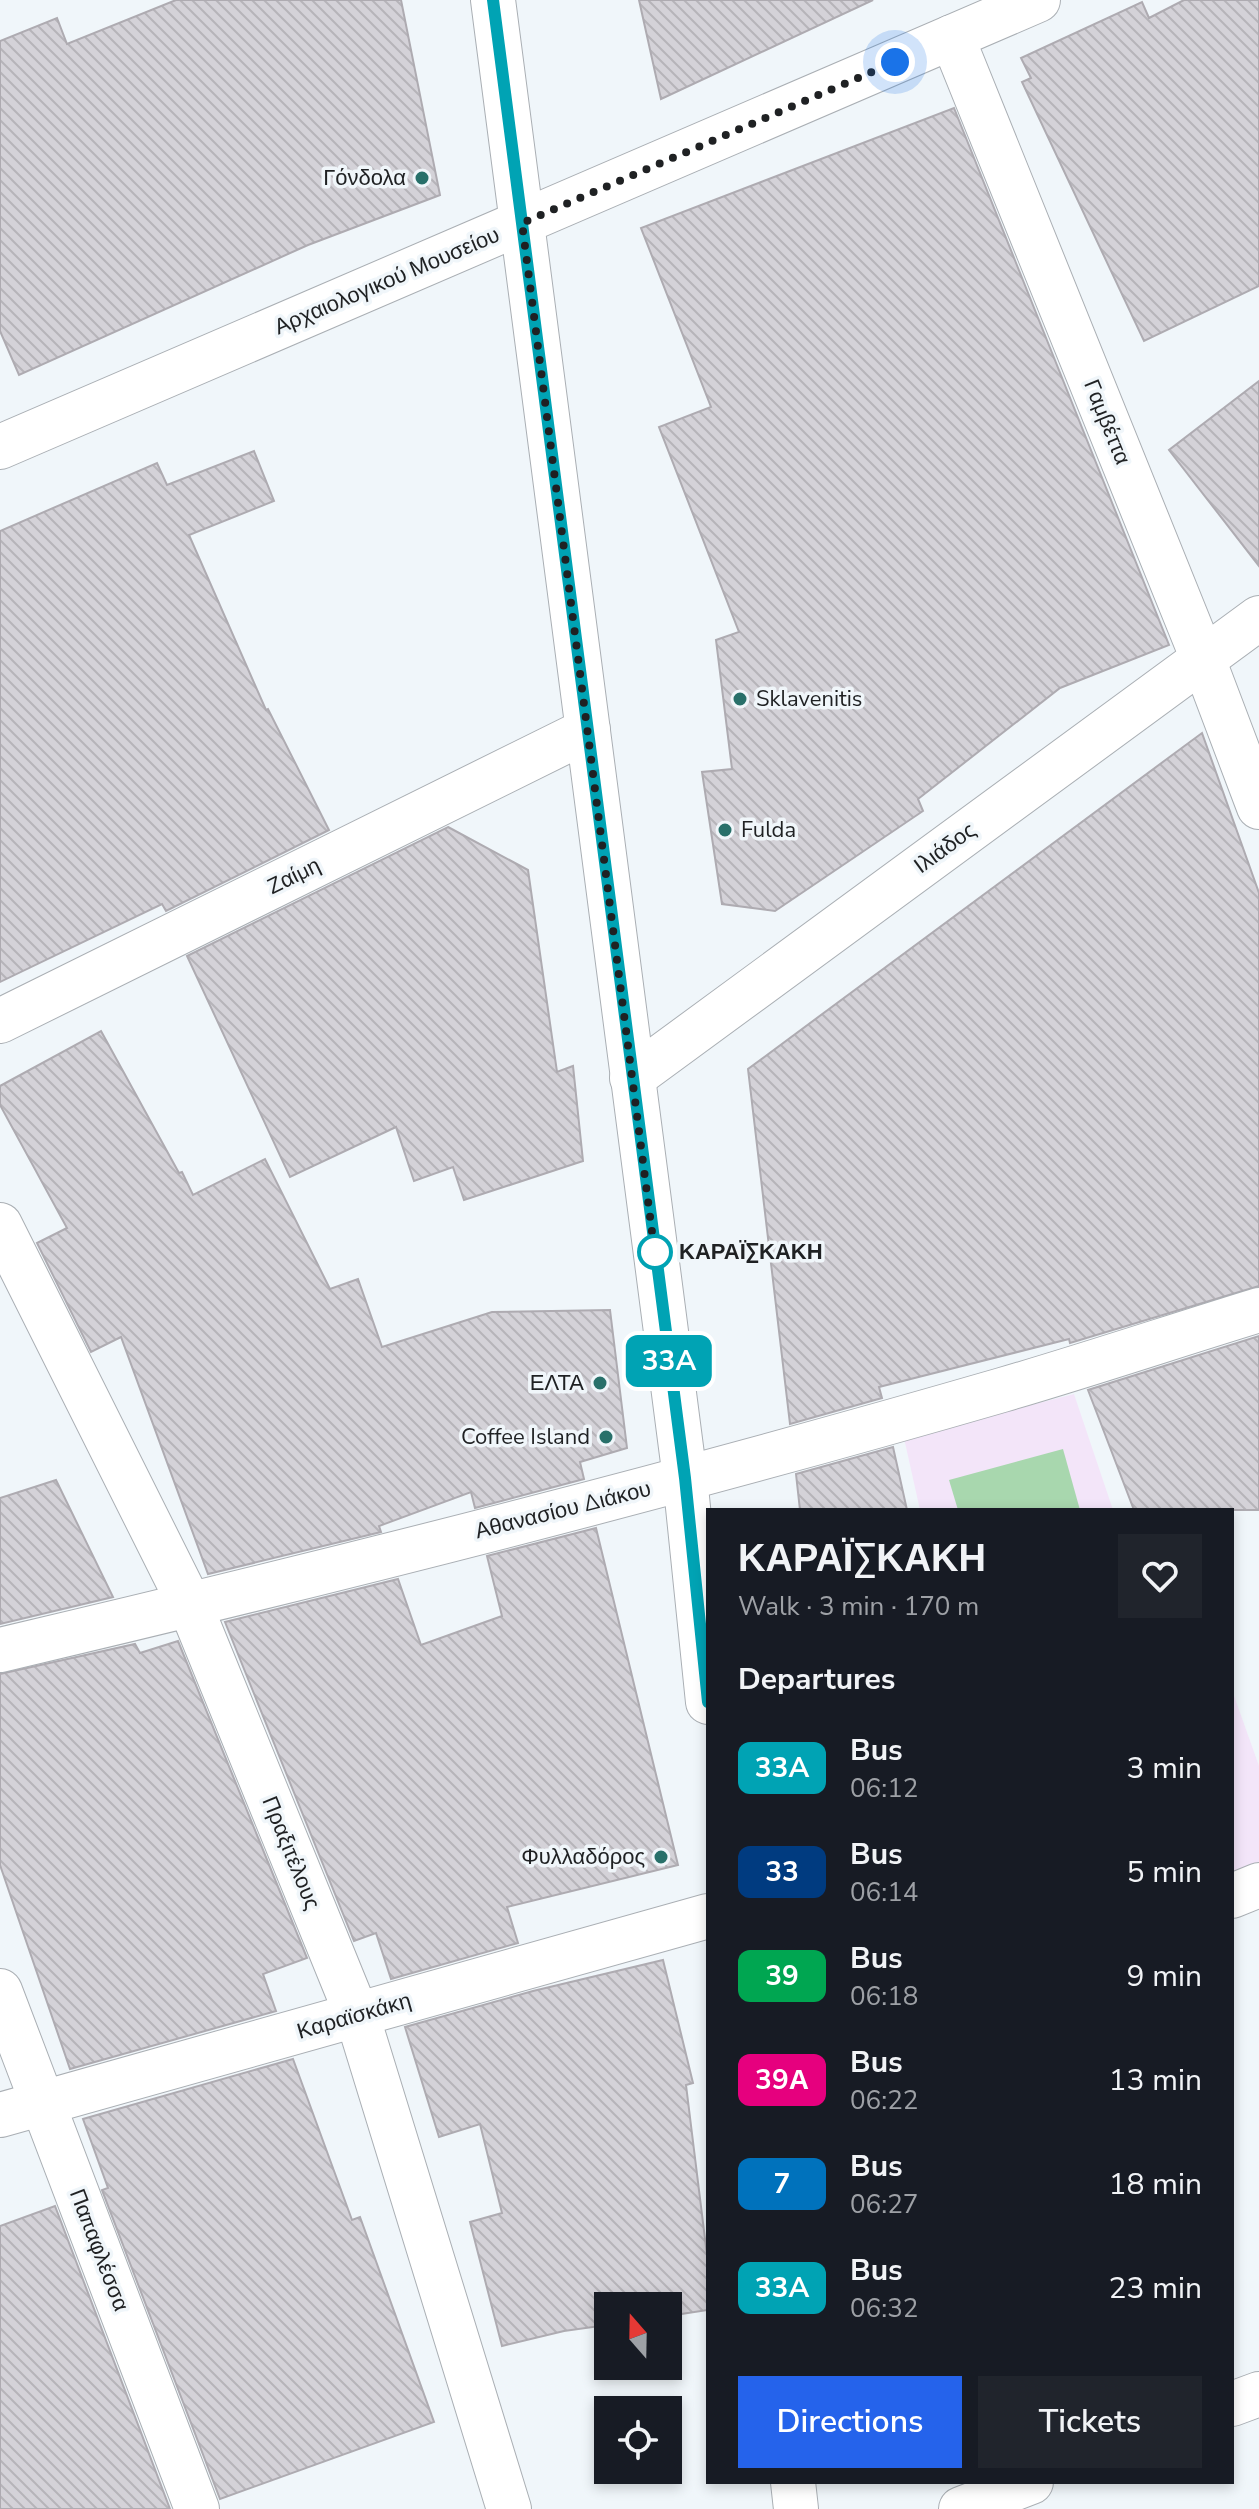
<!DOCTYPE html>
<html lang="en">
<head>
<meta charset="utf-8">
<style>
  :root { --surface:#171b24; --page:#20242c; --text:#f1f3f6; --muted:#9ea1a6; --accent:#2563eb }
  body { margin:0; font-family:"Nunito Sans",sans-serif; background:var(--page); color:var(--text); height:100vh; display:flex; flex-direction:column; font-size:30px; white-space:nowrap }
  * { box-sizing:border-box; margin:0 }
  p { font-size:26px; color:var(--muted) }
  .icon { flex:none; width:44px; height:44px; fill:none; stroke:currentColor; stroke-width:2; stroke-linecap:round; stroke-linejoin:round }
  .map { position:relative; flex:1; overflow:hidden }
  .side { position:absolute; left:706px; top:1508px; width:528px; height:976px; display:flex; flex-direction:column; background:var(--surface); border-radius:0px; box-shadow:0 4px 12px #0003 }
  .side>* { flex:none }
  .badge { padding:0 16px; border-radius:12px; font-size:28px; line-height:52px }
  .needle { width:52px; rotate:340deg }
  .tools { position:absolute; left:594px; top:2292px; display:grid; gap:16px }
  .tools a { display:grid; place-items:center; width:88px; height:88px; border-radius:0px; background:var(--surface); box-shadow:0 4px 12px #0003; font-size:40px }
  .you { position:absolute; width:40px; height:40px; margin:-20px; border:6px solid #fff; border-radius:50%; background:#1a73e8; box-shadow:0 0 0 12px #1a73e833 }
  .map>.badge { position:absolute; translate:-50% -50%; box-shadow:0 0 0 4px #fff }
  h2 { padding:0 32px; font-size:30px; line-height:72px }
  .round { display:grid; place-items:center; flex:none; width:84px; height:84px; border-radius:0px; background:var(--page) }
  .headline { display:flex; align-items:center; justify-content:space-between; height:136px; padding:0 32px }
  h1 { font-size:38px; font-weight:600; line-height:60px }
  .button { display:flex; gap:16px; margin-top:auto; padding:16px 32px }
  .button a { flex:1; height:92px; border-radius:0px; background:var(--accent); color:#fff; font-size:32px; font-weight:600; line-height:92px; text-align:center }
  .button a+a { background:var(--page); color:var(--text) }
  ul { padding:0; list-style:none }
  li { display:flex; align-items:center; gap:24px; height:104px; padding:0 32px }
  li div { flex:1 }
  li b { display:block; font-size:30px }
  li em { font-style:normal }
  li .badge { min-width:88px; font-weight:700; text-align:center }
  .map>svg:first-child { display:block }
  .education { fill:#f3e5f9 }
  .green { fill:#a8d7ae }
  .building { fill:url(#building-back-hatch); stroke:#aeabb1; stroke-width:2 }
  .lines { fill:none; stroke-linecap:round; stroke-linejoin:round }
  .minor-casing { stroke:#aaafb4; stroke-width:46 }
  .tertiary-casing { stroke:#aaafb4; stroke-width:46 }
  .secondary-casing { stroke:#aaafb4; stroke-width:46 }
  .minor { stroke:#fff; stroke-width:44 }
  .tertiary { stroke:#fff; stroke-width:44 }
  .secondary { stroke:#fff; stroke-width:44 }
  .line-casing { stroke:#fff; stroke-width:18 }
  .line { stroke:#00a3b4; stroke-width:12 }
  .walk { stroke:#1f2123; stroke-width:8; stroke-dasharray:0 14.4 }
  .poi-dot { fill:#28706a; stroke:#f0f6fa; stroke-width:3 }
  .stop-dot { fill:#fff; stroke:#00a3b4; stroke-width:4 }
  .labels { text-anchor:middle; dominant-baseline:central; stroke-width:7; stroke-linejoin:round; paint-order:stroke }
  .poi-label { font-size:22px; fill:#1f2123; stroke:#f0f6fa; text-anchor:end }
  .street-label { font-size:22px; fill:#1f2123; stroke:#f0f6fa }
  .stop-label { font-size:22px; font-weight:bold; fill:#1f2123; stroke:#f0f6fa; text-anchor:start }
</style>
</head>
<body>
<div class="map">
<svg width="1259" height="2509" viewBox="0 0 1259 2509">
  <defs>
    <pattern id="building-back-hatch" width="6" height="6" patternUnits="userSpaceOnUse" patternTransform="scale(2)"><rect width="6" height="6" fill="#d4d2d8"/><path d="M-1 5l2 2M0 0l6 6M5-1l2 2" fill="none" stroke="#b6b4b9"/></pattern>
  </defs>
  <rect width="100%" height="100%" fill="#f0f6fa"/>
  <g class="education">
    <polygon points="1074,1394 1113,1510 920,1510 904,1438"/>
    <polygon points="1232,1690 1259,1766 1259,1874 1232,1884"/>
  </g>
  <polygon class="green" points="1063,1449 1080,1510 958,1510 949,1480"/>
  <g class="building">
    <polygon points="176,0 401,0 440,195 308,245 19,375 0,331 0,41 57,18 67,44"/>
    <polygon points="639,0 873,0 661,99"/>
    <polygon points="1184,0 1259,0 1259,286 1144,341 1022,82 1031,78 1021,58 1142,2 1149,18"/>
    <polygon points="954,108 1169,645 1060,688 918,799 923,811 775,911 722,904 702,772 732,769 716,640 739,632 659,427 711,407 641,228"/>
    <polygon points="1259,381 1259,566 1169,450"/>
    <polygon points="254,451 274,501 189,535 266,710 268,709 329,830 166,911 162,904 0,982 0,531 157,463 167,485"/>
    <polygon points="1202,733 1259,893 1259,1286 1070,1343 1069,1339 879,1387 882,1398 790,1424 748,1069"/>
    <polygon points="448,827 528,870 557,1072 573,1066 583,1161 464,1200 453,1167 414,1181 396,1127 290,1177 187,956"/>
    <polygon points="101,1031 179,1173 182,1172 193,1195 265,1159 330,1289 358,1279 382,1347 492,1312 610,1310 627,1448 580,1462 584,1479 475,1508 471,1492 379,1526 381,1532 208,1574 121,1337 91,1352 37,1243 67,1228 0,1105 0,1086"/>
    <polygon points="1259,1336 1259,1510 1134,1510 1088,1390"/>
    <polygon points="893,1447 907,1510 800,1510 796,1474"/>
    <polygon points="56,1480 113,1597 0,1624 0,1498"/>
    <polygon points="596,1528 678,1865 507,1907 518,1943 391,1979 376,1933 354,1941 225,1622 398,1579 421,1645 502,1616 487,1556"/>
    <polygon points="178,1641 307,1958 263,1974 276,2011 70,2069 0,1865 0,1674 135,1644 140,1653"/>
    <polygon points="663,1960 693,2083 686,2085 708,2263 708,2310 668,2316 668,2306 608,2306 608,2325 564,2331 502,2346 470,2222 502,2213 480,2124 439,2137 405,2027 533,1991"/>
    <polygon points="293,2059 352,2220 360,2217 434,2422 220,2499 102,2190 108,2188 83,2119"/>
    <polygon points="55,2206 170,2509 0,2509 0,2226"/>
  </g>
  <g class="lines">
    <defs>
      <g id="minor">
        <polyline points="952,37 1203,659 1259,807"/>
        <polyline points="0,1021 588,730"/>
        <polyline points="632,1078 1259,618"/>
        <polyline points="0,1225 190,1605 357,2015 509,2509"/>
        <path d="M0,1650C336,1571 671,1486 1002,1390C1088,1365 1174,1336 1259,1310"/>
        <polyline points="1232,1896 1259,1885"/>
        <polyline points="0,1991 197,2509"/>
        <polyline points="0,2115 708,1916"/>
        <polyline points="1232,2404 1259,2394"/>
        <polyline points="961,2509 1031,2482"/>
      </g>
      <polyline id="tertiary" points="0,447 1038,0"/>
      <g id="secondary">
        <polyline points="493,0 685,1478 708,1702"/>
        <polyline points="793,2482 796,2509"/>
      </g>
    </defs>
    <use href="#minor" class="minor-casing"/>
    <use href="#tertiary" class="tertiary-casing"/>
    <use href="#secondary" class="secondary-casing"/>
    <use href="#minor" class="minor"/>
    <use href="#tertiary" class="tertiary"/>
    <use href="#secondary" class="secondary"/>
  </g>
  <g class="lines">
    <defs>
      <polyline id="line" points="493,0 685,1478 708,1702"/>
    </defs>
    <use href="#line" class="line-casing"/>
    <use href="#line" class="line"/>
    <polyline class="walk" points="655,1252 656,1263 522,223 895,62"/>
  </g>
  <g class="poi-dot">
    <circle cx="422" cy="178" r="8"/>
    <circle cx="740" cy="699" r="8"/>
    <circle cx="725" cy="830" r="8"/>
    <circle cx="600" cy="1383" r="8"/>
    <circle cx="606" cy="1437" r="8"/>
    <circle cx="661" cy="1857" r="8"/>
  </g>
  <circle class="stop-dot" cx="655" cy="1252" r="16"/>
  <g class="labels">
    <g class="poi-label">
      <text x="406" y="178">Γόνδολα</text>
      <text x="756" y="699" text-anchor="start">Sklavenitis</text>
      <text x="741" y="830" text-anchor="start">Fulda</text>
      <text x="584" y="1383">ΕΛΤΑ</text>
      <text x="590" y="1437">Coffee Island</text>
      <text x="645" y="1857">Φυλλαδόρος</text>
    </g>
    <g class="street-label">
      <text transform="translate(387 281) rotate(-23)">Αρχαιολογικού Μουσείου</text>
      <text transform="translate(1107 422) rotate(68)">Γαμβέττα</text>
      <text transform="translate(945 848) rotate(-36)">Ιλιάδος</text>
      <text transform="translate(294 876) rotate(-26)">Ζαίμη</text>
      <text transform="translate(563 1510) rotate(-14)">Αθανασίου Διάκου</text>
      <text transform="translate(291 1853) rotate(68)">Πραξιτέλους</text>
      <text transform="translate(354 2016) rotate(-16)">Καραϊσκάκη</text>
      <text transform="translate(99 2250) rotate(69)">Παπαφλέσσα</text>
    </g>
    <g class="stop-label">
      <text x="679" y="1252">ΚΑΡΑΪΣΚΑΚΗ</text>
    </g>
  </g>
</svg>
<div class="tools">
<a><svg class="needle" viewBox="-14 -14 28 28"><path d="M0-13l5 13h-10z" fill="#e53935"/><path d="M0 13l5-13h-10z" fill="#9ea1a6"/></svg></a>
<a><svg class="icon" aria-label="locate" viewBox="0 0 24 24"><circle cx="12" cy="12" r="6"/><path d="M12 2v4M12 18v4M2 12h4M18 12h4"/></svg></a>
</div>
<div class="you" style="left:895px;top:62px"></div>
<b class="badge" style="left:669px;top:1361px;background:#00a3b4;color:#fff">33A</b>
<section class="side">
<div class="headline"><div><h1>ΚΑΡΑΪΣΚΑΚΗ</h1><p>Walk · 3 min · 170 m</p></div><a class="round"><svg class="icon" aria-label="heart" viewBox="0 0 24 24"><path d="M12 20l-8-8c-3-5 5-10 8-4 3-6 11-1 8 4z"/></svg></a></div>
<h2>Departures</h2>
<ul>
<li><span class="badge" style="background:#00a3b4;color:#fff">33A</span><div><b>Bus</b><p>06:12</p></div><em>3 min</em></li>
<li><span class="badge" style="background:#003b80;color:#fff">33</span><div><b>Bus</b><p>06:14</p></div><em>5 min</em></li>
<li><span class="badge" style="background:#00a651;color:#fff">39</span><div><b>Bus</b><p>06:18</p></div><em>9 min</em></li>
<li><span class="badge" style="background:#e6007e;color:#fff">39Α</span><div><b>Bus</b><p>06:22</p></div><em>13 min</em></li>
<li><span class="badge" style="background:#0072bc;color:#fff">7</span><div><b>Bus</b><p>06:27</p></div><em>18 min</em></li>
<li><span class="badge" style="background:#00a3b4;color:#fff">33A</span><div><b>Bus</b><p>06:32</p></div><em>23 min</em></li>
</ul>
<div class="button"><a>Directions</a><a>Tickets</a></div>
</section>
</div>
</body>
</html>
